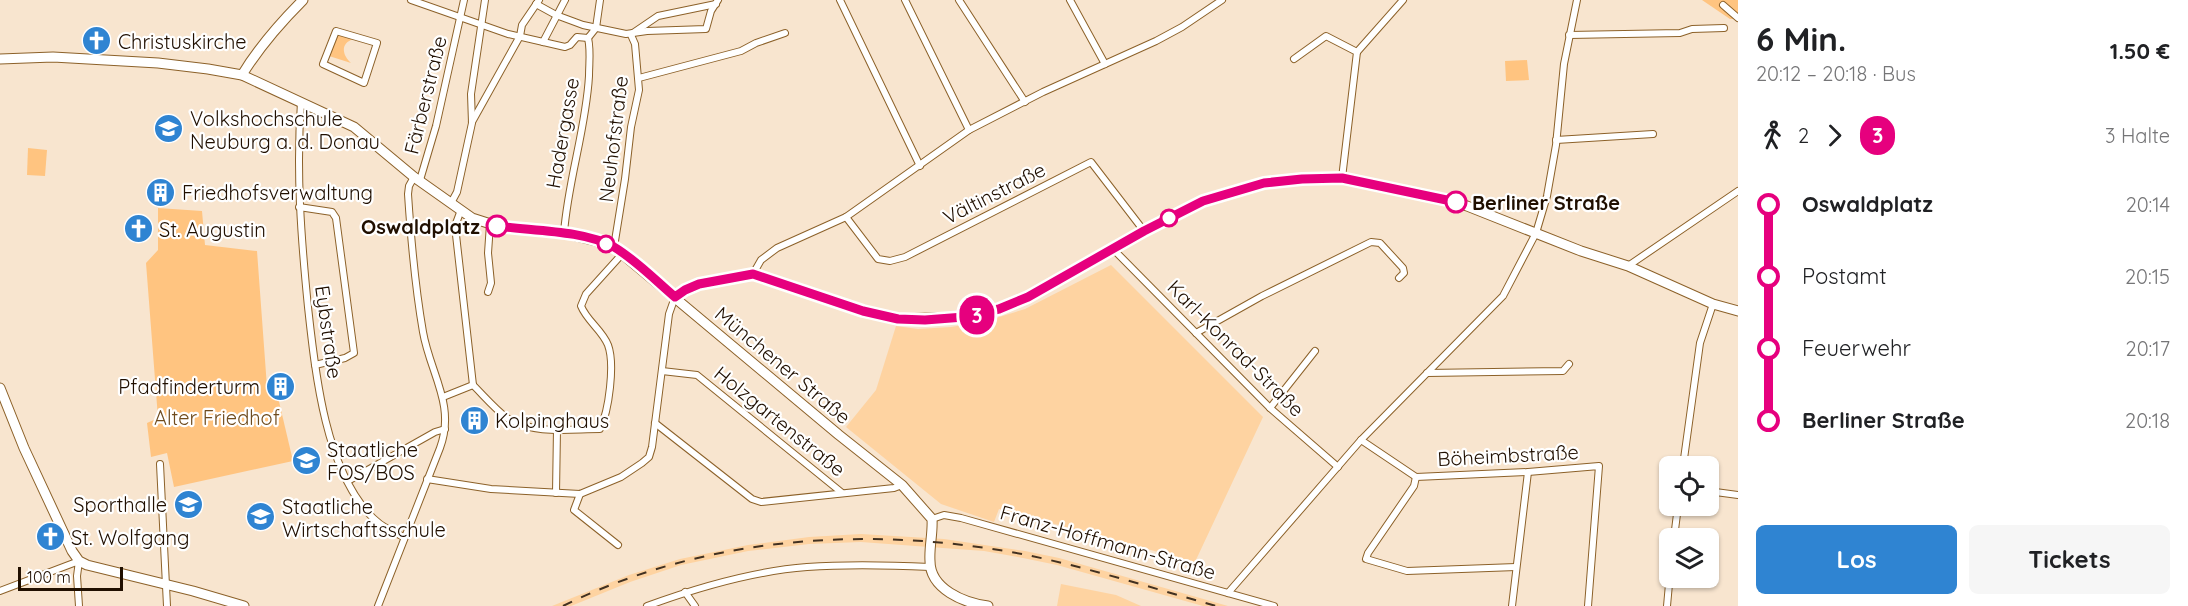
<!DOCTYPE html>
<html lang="de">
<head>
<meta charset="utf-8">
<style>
  :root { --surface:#fff; --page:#f6f6f6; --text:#202124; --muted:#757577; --accent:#2f84d2 }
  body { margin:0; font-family:Quicksand,sans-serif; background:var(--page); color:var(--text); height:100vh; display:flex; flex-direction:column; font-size:22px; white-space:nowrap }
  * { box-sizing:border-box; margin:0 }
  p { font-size:20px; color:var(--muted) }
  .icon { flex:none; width:33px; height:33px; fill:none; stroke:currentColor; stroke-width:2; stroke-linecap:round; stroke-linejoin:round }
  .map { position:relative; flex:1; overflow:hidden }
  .sheet { display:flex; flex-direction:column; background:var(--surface); width:450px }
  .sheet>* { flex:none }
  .badge { padding:0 12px; border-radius:20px; font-size:21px; line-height:39px }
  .tools { position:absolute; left:1659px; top:456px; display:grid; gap:12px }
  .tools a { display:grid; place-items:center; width:60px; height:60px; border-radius:9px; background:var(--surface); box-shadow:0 2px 4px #0004; font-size:30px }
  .scale { position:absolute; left:18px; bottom:15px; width:105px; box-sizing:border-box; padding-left:6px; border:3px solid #200f00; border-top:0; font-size:16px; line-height:21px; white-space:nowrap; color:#200f00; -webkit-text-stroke:4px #fff; paint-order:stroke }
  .map>.badge { position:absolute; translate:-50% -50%; box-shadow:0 0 0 3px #fff }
  .legs { display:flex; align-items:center; gap:9px; height:66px; padding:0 18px; font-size:20px }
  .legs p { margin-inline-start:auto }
  .overview { display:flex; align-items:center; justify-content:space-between; height:102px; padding:0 18px }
  h1 { font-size:33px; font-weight:700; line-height:45px }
  .action { display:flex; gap:12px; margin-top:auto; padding:12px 18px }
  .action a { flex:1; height:69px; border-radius:9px; background:var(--accent); color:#fff; font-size:24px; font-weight:700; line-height:69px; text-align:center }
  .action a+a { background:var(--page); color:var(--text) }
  ul { padding:0 18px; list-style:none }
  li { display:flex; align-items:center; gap:21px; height:72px; font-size:22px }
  li i { display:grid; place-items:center; width:9px; height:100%; margin:0 8px; background:currentColor }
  li i::after { content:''; width:15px; height:15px; margin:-8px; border:4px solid; border-radius:50%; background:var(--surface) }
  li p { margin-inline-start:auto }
  li:first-child i { background:linear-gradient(#0000 50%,currentColor 0) }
  li:last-child i { background:linear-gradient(currentColor 50%,#0000 0) }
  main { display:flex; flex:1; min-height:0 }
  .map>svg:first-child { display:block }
  .built { fill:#fed3a1 }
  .green { fill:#ffc480 }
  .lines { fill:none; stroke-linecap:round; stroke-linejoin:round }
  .street-casing { stroke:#8c6129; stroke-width:8 }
  .secondary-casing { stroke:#8c6129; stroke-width:11 }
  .street { stroke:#fff; stroke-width:6 }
  .secondary { stroke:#fff; stroke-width:9 }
  .rail { stroke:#423121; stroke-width:2; stroke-dasharray:10 10; stroke-linecap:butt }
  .line-1-casing { stroke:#fff; stroke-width:14 }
  .line-1 { stroke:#e6007e; stroke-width:9 }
  .stop-1-dot { fill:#fff; stroke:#e6007e; stroke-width:3 }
  .labels { text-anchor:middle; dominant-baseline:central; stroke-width:4.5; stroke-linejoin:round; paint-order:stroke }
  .poi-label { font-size:20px; fill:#200f00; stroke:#fff; text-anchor:start }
  .street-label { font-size:20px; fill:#200f00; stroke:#fff }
  .stop-label { font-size:20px; font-weight:bold; fill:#200f00; stroke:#fff; text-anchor:start }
  .park-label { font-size:20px; fill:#6f4b1d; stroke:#fff }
</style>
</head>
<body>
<main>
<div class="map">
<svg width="1738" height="606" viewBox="0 0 1738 606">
  <rect width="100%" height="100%" fill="#f8e5cf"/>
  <g class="built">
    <polygon points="1111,265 1263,417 1195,562 999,509 994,522 941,504 846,427 876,390 896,326 918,329 951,327 986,321 1025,309"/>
    <polygon points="861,534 944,539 1025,551 1059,558 1228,606 1203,606 1057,565 1023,558 984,551 861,542 809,544 748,551 681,565 630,582 571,606 552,606 629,575 680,559 748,545 809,537"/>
    <polygon points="1061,584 1116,595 1141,606 1057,606"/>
  </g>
  <g class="green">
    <polygon points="1702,0 1738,0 1738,19 1730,19"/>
    <path d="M338,33L354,39C339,43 343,56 351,63L329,56Z"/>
    <polygon points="1527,60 1529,80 1506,81 1505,61"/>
    <polygon points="28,148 47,150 45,176 27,175"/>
    <polygon points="158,208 202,211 205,245 257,251 267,387 277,393 293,461 174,487 167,453 151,457 147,423 158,418 146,263 158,250"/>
  </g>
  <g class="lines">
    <defs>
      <g id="street">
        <polyline points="411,0 508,34 565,47 570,45 577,37 588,38 596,28 600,0"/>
        <polyline points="840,0 920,166"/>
        <polyline points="905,0 969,130"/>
        <polyline points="959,0 1025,102"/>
        <polyline points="1070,0 1105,64"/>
        <polyline points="536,4 556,15 583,25 626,34 647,31 706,29 711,11 718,0"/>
        <polyline points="1723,5 1738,18"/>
        <polygon points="336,31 377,43 364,83 323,64"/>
        <polyline points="633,33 658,16 716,4"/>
        <polyline points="1569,35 1680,33 1692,29 1724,28"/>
        <polyline points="543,42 565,0"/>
        <polyline points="1357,52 1403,0"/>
        <polyline points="1294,59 1326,36 1357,52 1342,178"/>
        <polyline points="639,78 741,51 756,43 785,33"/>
        <path d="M301,102C296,172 301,237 308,307C315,371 325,471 373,518C382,527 393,532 404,537"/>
        <polyline points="472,122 520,36 522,25 539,0"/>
        <polyline points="1556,140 1653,134"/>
        <polyline points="420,180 436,126 464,0"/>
        <polyline points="451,203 457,192 472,123 471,94 485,0"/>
        <polyline points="299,207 332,212 336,218 354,353 345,358 315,365"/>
        <polyline points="461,210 455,226 473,385"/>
        <polyline points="846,217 878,259 890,261 905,257 1091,162 1144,231"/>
        <polyline points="410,229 455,226"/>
        <path d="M564,233C568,180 586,129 589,76C589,63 591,51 588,38"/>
        <polyline points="614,247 625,179 631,127 639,90 635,44 631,35"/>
        <polyline points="1114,250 1270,408 1338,467"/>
        <polyline points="1628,266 1738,191"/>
        <polyline points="753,274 761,260 777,248 846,217 969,130 1043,92 1156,41 1182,27 1222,0"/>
        <polyline points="488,292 491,283 488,253 490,224"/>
        <polyline points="1196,333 1262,296 1371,242 1380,243 1403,268 1404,273 1399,278"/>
        <polyline points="662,371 697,375 841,492"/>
        <polyline points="1427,373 1563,371 1569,364"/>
        <path d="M473,385C484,396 495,409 507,418C534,435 570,429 600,429C609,411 615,364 608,345C602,330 587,321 581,306L586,294L623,253"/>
        <polyline points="443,397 473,385"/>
        <polyline points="1270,408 1315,351"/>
        <polyline points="655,423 752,499 761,502 894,488 902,485"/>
        <polyline points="1361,440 1416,477 1528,472 1599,466 1588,606"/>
        <polyline points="160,464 167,606"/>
        <polyline points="1683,466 1700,343 1713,304"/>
        <polyline points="1416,477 1414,486 1368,553 1366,559 1407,571 1516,567"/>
        <polyline points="427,479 491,489 580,494 621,477 642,463 649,457 652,447 669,314 675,297"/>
        <polyline points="348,481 435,432 445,429"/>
        <polyline points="1708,491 1738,495"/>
        <polyline points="556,493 557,429"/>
        <polyline points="580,494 574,510 618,545"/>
        <polyline points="932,519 944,515 961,518 1274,606"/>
        <polyline points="1674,538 1678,506"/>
        <polyline points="0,591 79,561 77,576 79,606"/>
        <polyline points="685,592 695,606"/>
        <polyline points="1228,593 1361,440 1503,296 1536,233 1547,196 1556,145 1564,64 1577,0"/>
        <path d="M378,606L440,448C456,405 430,373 423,332C415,286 411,240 408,194L409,186L414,177"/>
        <path d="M647,606C696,588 755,571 807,567C848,564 889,565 930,567"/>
        <polyline points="1512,606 1528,472"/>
        <polyline points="1667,606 1670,573"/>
      </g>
      <g id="secondary">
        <path d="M0,59L53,57L158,63L208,69L242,75L354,127L414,177L472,218L497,226L564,233L604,243L614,247L839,435L902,485L932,519C933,533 929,547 930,561C930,589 964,603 988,606"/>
        <path d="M242,75C259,47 279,24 303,0"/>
        <polyline points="675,297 689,288 699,284 753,274 863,311 898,319 964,317 993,311 1028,297 1144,231 1203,201 1264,183 1302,179 1342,178 1444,199 1467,206 1581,251 1628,266 1713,304 1738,311"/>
        <polyline points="0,388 24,448 72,551 79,561 87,565 193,591 244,606"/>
      </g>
    </defs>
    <use href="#street" class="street-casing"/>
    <use href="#secondary" class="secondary-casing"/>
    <use href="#street" class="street"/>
    <use href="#secondary" class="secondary"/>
    <path class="rail" d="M563,606C705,536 868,525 1022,554C1087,567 1152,588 1216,606"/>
  </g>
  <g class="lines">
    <defs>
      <path id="line-1" d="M497,226C532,231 583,230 614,247C636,260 656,281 675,297L685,290L699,284L753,274L863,311L898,319L925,320L964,317L999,309L1028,297L1144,231L1203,201L1264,183L1302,179L1342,178L1456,202"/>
    </defs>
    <use href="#line-1" class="line-1-casing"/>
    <use href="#line-1" class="line-1"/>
  </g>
  <defs>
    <symbol id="church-disc" viewBox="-11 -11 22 22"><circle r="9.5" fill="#2f84d2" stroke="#fff"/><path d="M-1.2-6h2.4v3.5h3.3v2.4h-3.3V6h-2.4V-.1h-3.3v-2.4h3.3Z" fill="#fff"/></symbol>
    <symbol id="university-disc" viewBox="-11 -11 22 22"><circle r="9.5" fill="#2f84d2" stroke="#fff"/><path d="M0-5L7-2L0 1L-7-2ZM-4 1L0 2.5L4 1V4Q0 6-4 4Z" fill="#fff"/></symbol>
    <symbol id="building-disc" viewBox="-11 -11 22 22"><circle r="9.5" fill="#2f84d2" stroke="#fff"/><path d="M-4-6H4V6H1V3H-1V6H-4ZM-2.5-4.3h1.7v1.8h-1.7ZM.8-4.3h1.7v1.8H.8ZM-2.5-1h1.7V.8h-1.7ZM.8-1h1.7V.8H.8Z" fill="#fff"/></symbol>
    <symbol id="school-disc" viewBox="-11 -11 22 22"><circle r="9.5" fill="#2f84d2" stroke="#fff"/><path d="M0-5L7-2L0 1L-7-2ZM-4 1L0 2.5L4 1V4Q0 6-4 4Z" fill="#fff"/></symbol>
  </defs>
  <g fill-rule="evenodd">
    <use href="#church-disc" x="80" y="24" width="33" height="33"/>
    <use href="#university-disc" x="152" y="112" width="33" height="33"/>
    <use href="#building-disc" x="144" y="176" width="33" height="33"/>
    <use href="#church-disc" x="122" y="212" width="33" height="33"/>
    <use href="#building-disc" x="264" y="370" width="33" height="33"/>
    <use href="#building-disc" x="458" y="404" width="33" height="33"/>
    <use href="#school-disc" x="290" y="444" width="33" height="33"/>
    <use href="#school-disc" x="172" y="488" width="33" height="33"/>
    <use href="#school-disc" x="244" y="500" width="33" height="33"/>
    <use href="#church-disc" x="34" y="520" width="33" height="33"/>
  </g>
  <g class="stop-1-dot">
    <circle cx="1456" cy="202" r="10"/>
    <circle cx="1169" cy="218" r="8"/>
    <circle cx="497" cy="226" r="10"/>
    <circle cx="606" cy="244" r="8"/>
  </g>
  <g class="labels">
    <g class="poi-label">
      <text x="118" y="41">Christuskirche</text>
      <text x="190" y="118">Volkshochschule<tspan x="190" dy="23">Neuburg a. d. Donau</tspan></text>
      <text x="182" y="192">Friedhofsverwaltung</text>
      <text x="159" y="229">St. Augustin</text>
      <text x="260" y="386" text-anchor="end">Pfadfinderturm</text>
      <text x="495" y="420">Kolpinghaus</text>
      <text x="327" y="449">Staatliche<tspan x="327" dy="23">FOS/BOS</tspan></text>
      <text x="167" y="504" text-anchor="end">Sporthalle</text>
      <text x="282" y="506">Staatliche<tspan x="282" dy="23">Wirtschaftsschule</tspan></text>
      <text x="71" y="537">St. Wolfgang</text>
    </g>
    <g class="street-label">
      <text transform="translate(425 95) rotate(-76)">Färberstraße</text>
      <text transform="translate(562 133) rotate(-80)">Hadergasse</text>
      <text transform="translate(613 139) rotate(-83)">Neuhofstraße</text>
      <text transform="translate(994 193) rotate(-27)">Vältinstraße</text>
      <text transform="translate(329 332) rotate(82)">Eybstraße</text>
      <text transform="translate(1236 348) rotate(45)">Karl-Konrad-Straße</text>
      <text transform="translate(783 365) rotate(40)">Münchener Straße</text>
      <text transform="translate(780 421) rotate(39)">Holzgartenstraße</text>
      <text transform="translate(1508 455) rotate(-3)">Böheimbstraße</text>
      <text transform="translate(1108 542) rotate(16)">Franz-Hoffmann-Straße</text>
    </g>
    <g class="stop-label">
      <text x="1472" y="202">Berliner Straße</text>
      <text x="480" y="226" text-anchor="end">Oswaldplatz</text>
    </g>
    <g class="park-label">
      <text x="217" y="417">Alter Friedhof</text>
    </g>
  </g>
</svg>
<div class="tools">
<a><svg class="icon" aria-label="locate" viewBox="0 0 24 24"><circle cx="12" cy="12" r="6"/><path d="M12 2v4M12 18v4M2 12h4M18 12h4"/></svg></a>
<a><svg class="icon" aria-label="layers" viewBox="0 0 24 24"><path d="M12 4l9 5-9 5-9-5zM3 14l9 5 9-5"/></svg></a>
</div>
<div class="scale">100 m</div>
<b class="badge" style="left:977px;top:315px;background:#e6007e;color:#fff">3</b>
</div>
<section class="sheet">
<div class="overview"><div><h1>6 Min.</h1><p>20:12 – 20:18 · Bus</p></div><b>1.50 €</b></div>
<div class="legs"><svg class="icon" aria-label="walk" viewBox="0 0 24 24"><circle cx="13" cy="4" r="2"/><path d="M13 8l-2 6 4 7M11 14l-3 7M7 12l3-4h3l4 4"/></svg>2<svg class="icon" aria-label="forward" viewBox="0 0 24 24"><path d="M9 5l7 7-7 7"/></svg><b class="badge" style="background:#e6007e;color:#fff">3</b><p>3 Halte</p></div>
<ul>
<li><i style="color:#e6007e"></i><b>Oswaldplatz</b><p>20:14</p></li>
<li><i style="color:#e6007e"></i><span>Postamt</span><p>20:15</p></li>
<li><i style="color:#e6007e"></i><span>Feuerwehr</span><p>20:17</p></li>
<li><i style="color:#e6007e"></i><b>Berliner Straße</b><p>20:18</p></li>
</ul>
<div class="action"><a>Los</a><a>Tickets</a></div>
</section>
</main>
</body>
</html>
